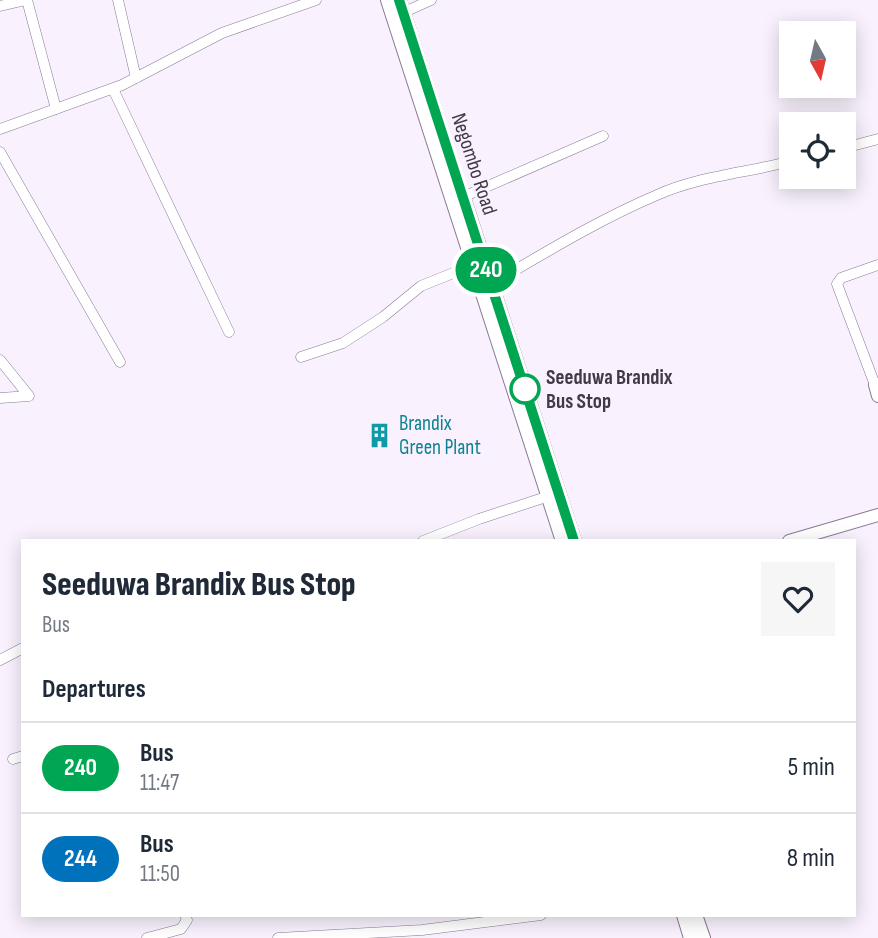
<!DOCTYPE html>
<html lang="en">
<head>
<meta charset="utf-8">
<style>
  :root { --surface:#fff; --page:#f6f6f7; --text:#1f2937; --muted:#747a83; --line:#e0e1e3 }
  body { margin:0; font-family:"Sofia Sans Condensed",sans-serif; background:var(--page); color:var(--text); height:100vh; display:flex; flex-direction:column; font-size:26px; white-space:nowrap }
  * { box-sizing:border-box; margin:0 }
  p { font-size:23px; color:var(--muted) }
  .icon { flex:none; width:38px; height:38px; fill:none; stroke:currentColor; stroke-width:2; stroke-linecap:round; stroke-linejoin:round }
  .map { position:relative; flex:1; overflow:hidden }
  .side { position:absolute; left:21px; top:539px; width:835px; height:378px; display:flex; flex-direction:column; background:var(--surface); border-radius:0px; box-shadow:0 4px 18px #0003 }
  .side>* { flex:none }
  .badge { padding:0 14px; border-radius:23px; font-size:24px; line-height:46px }
  .needle { width:46px; rotate:172deg }
  .buttons { position:absolute; left:779px; top:21px; display:grid; gap:14px }
  .buttons a { display:grid; place-items:center; width:77px; height:77px; border-radius:0px; background:var(--surface); box-shadow:0 4px 18px #0003; font-size:35px }
  .map>.badge { position:absolute; translate:-50% -50%; box-shadow:0 0 0 4px #fff }
  h2 { padding:0 21px; font-size:26px; line-height:63px }
  .round { display:grid; place-items:center; flex:none; width:74px; height:74px; border-radius:0px; background:var(--page) }
  .headline { display:flex; align-items:center; justify-content:space-between; height:119px; padding:0 21px }
  h1 { font-size:33px; font-weight:800; line-height:52px }
  ul { padding:0; list-style:none }
  li { display:flex; align-items:center; gap:21px; height:91px; padding:0 21px; border-top:2px solid var(--line) }
  li div { flex:1 }
  li b { display:block; font-size:26px }
  li em { font-style:normal }
  li .badge { min-width:77px; font-weight:700; text-align:center }
  .map>svg:first-child { display:block }
  .lines { fill:none; stroke-linecap:round; stroke-linejoin:round }
  .minor-casing { stroke:#8a7a95; stroke-width:11 }
  .major-casing { stroke:#8a7a95; stroke-width:14 }
  .highway-casing { stroke:#8a7a95; stroke-width:16 }
  .minor { stroke:#fff; stroke-width:10 }
  .major { stroke:#fff; stroke-width:12 }
  .highway { stroke:#fff; stroke-width:14 }
  .line-casing { stroke:#fff; stroke-width:16 }
  .line { stroke:#00a651; stroke-width:10 }
  .stop-dot { fill:#fff; stroke:#00a651; stroke-width:3.5 }
  .labels { text-anchor:middle; dominant-baseline:central; stroke-width:5; stroke-linejoin:round; paint-order:stroke }
  .street-label { font-size:21px; fill:#413a45; stroke:#f9f2fe }
  .stop-label { font-size:21px; font-weight:bold; fill:#413a45; stroke:#f9f2fe; text-anchor:start }
  .culture-label { font-size:21px; fill:#0d838f; stroke:#f9f2fe; text-anchor:start }
</style>
</head>
<body>
<div class="map">
<svg width="878" height="938" viewBox="0 0 878 938">
  <rect width="100%" height="100%" fill="#f9f2fe"/>
  <g class="lines">
    <defs>
      <g id="minor">
        <polyline points="27,0 56,109"/>
        <polyline points="118,0 136,78"/>
        <polyline points="0,6 26,0"/>
        <polyline points="400,14 431,0"/>
        <polyline points="113,89 229,332"/>
        <polyline points="0,129 122,85 222,33 316,0"/>
        <polyline points="844,148 878,139"/>
        <polyline points="0,152 120,362"/>
        <polyline points="463,197 603,136"/>
        <path d="M488,286C543,254 598,220 657,195C699,176 747,173 791,161"/>
        <polyline points="301,357 343,343 383,317 421,286 473,265"/>
        <polyline points="0,360 29,396 0,398"/>
        <polyline points="875,385 837,284 841,278 878,265"/>
        <polyline points="423,541 479,519 549,496"/>
        <polyline points="0,660 23,648"/>
        <polyline points="13,759 23,756"/>
        <polyline points="147,938 181,929 187,920 185,915"/>
        <polyline points="278,938 422,930 541,915"/>
      </g>
      <g id="major">
        <polyline points="878,384 875,385 878,396"/>
        <polyline points="789,541 878,515"/>
      </g>
      <g id="highway">
        <polyline points="388,0 563,541"/>
        <polyline points="399,0 438,122"/>
        <polyline points="462,194 574,541"/>
        <polyline points="684,915 691,938"/>
        <polyline points="695,915 703,938"/>
      </g>
    </defs>
    <use href="#minor" class="minor-casing"/>
    <use href="#major" class="major-casing"/>
    <use href="#highway" class="highway-casing"/>
    <use href="#minor" class="minor"/>
    <use href="#major" class="major"/>
    <use href="#highway" class="highway"/>
  </g>
  <g class="lines">
    <defs>
      <polyline id="line" points="399,0 574,541"/>
    </defs>
    <use href="#line" class="line-casing"/>
    <use href="#line" class="line"/>
  </g>
  <defs>
    <symbol id="building-bare" viewBox="-9 -9 18 18"><path d="M-4-6H4V6H1V3H-1V6H-4ZM-2.5-4.3h1.7v1.8h-1.7ZM.8-4.3h1.7v1.8H.8ZM-2.5-1h1.7V.8h-1.7ZM.8-1h1.7V.8H.8Z" fill="#0f9aa8" stroke="#f9f2fe" stroke-width="2.5" paint-order="stroke"/></symbol>
  </defs>
  <g fill-rule="evenodd">
    <use href="#building-bare" x="362" y="418" width="35" height="35"/>
  </g>
  <circle class="stop-dot" cx="525" cy="389" r="14"/>
  <g class="labels">
    <g class="street-label">
      <text transform="translate(474 164) rotate(72)">Negombo Road</text>
    </g>
    <g class="stop-label">
      <text x="546" y="377">Seeduwa Brandix<tspan x="546" dy="24">Bus Stop</tspan></text>
    </g>
    <g class="culture-label">
      <text x="399" y="423">Brandix<tspan x="399" dy="24">Green Plant</tspan></text>
    </g>
  </g>
</svg>
<div class="buttons">
<a><svg class="needle" viewBox="-14 -14 28 28"><path d="M0-13l5 13h-10z" fill="#e53935"/><path d="M0 13l5-13h-10z" fill="#747a83"/></svg></a>
<a><svg class="icon" aria-label="locate" viewBox="0 0 24 24"><circle cx="12" cy="12" r="6"/><path d="M12 2v4M12 18v4M2 12h4M18 12h4"/></svg></a>
</div>
<b class="badge" style="left:486px;top:270px;background:#00a651;color:#fff">240</b>
<section class="side">
<div class="headline"><div><h1>Seeduwa Brandix Bus Stop</h1><p>Bus</p></div><a class="round"><svg class="icon" aria-label="heart" viewBox="0 0 24 24"><path d="M12 20l-8-8c-3-5 5-10 8-4 3-6 11-1 8 4z"/></svg></a></div>
<h2>Departures</h2>
<ul>
<li><span class="badge" style="background:#00a651;color:#fff">240</span><div><b>Bus</b><p>11:47</p></div><em>5 min</em></li>
<li><span class="badge" style="background:#0072bc;color:#fff">244</span><div><b>Bus</b><p>11:50</p></div><em>8 min</em></li>
</ul>
</section>
</div>
</body>
</html>
